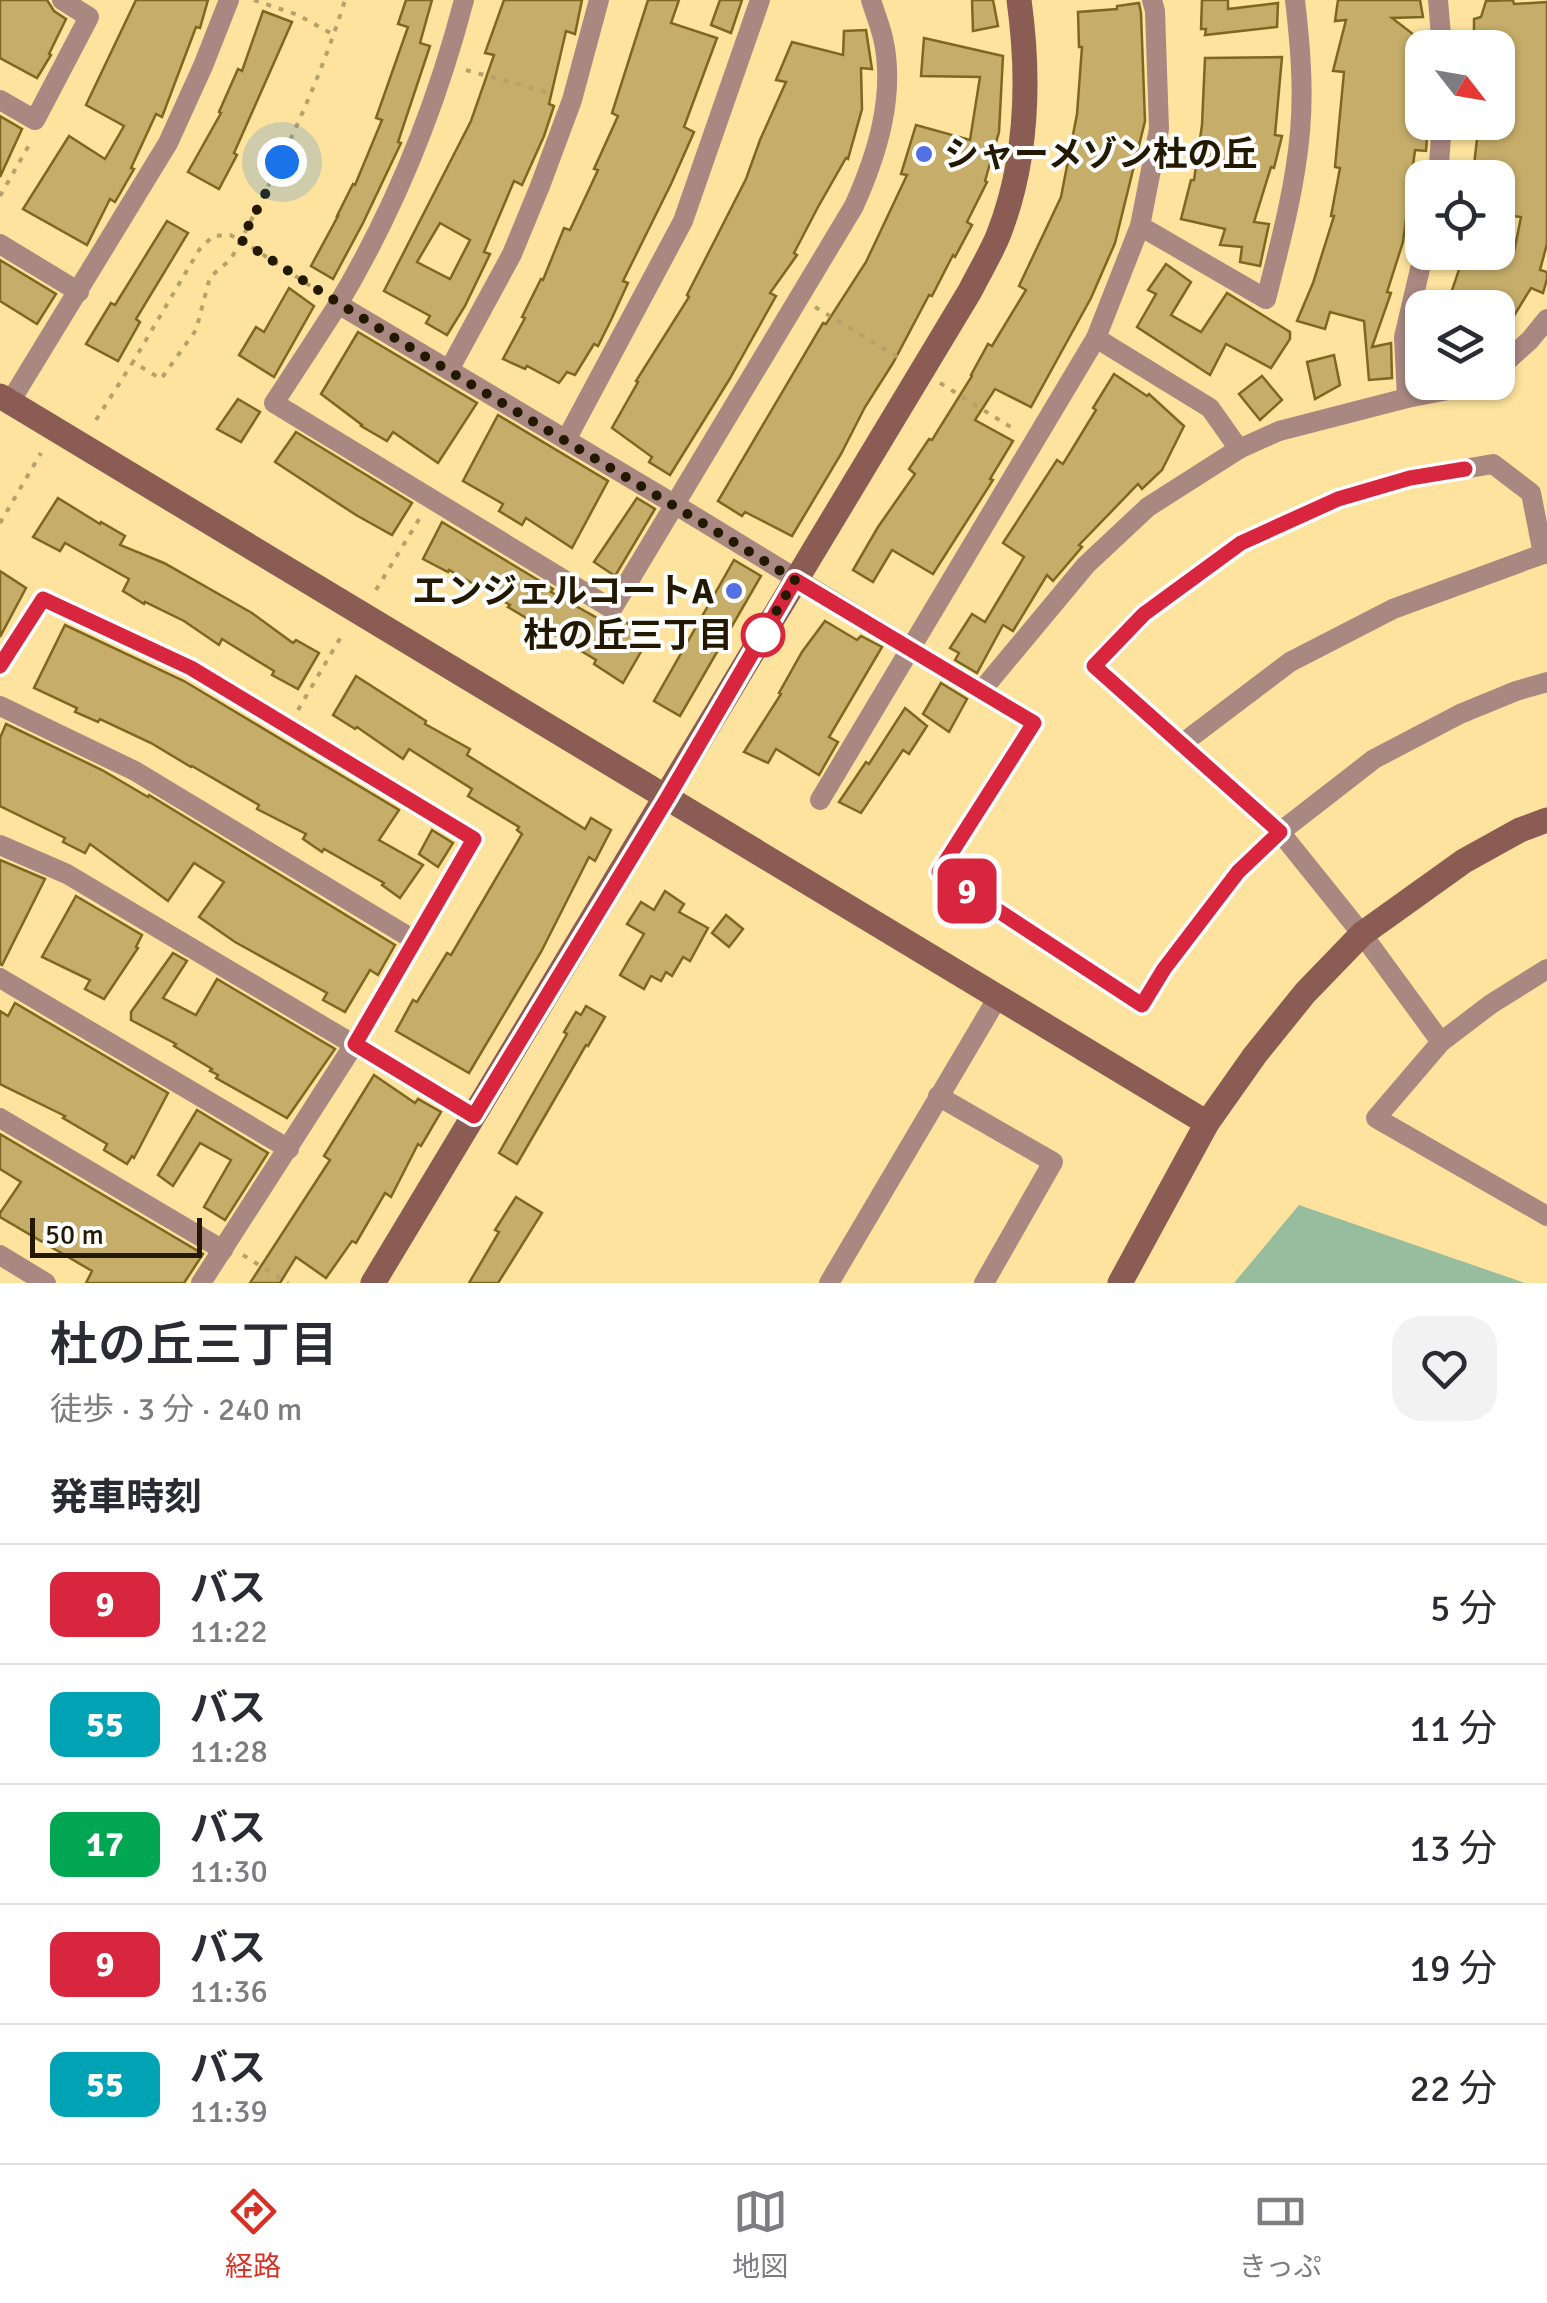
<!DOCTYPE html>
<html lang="ja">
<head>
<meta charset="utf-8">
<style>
  :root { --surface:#fff; --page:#f2f2f3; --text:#2b2b33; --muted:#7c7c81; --line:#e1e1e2; --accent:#d93025 }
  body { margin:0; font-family:Signika,"Noto Sans JP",sans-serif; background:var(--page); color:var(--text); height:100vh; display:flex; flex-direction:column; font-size:38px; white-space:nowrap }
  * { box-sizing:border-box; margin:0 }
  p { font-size:32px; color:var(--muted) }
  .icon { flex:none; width:55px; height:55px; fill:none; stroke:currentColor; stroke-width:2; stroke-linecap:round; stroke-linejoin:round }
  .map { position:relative; height:1283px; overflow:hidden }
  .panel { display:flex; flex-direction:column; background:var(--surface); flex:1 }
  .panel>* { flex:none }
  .badge { padding:0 20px; border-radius:15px; font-size:35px; line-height:65px }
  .needle { width:65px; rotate:121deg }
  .controls { position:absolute; left:1405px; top:30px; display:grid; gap:20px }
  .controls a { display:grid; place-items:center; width:110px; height:110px; border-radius:20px; background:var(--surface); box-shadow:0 2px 8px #0004; font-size:50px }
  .scale { position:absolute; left:30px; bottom:25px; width:172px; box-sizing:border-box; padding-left:10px; border:5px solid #231900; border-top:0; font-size:28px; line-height:35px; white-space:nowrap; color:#231900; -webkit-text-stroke:8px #fff; paint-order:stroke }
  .you { position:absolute; width:50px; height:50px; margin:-25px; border:8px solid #fff; border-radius:50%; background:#1a73e8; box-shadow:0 0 0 15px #1a73e833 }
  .map>.badge { position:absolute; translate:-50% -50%; box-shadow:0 0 0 5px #fff }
  h2 { padding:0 50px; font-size:38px; line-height:90px }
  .round { display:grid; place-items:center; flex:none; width:105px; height:105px; border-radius:30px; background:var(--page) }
  .overview { display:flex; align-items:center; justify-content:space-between; height:170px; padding:0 50px }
  h1 { font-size:48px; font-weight:600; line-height:75px }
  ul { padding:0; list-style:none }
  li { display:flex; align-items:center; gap:30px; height:120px; padding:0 50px; border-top:2px solid var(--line) }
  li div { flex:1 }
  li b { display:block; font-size:38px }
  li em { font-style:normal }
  li .badge { min-width:110px; font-weight:700; text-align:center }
  .tabs { display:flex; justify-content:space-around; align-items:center; height:140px; border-top:2px solid var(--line); background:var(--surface); font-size:28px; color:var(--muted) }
  .tabs a { display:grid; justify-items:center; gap:5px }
  .tabs .selected { color:var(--accent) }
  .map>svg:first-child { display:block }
  .green { fill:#97bd9e }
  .building { fill:#c6ad6a; stroke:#7f6720; stroke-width:2.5; fill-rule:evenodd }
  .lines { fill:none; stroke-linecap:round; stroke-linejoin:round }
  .path { stroke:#b5a169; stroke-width:4; stroke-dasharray:5 8; stroke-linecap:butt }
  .street { stroke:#a98882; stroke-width:20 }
  .secondary { stroke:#8a5c54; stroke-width:25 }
  .line-casing { stroke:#fff; stroke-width:22 }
  .line { stroke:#d7263d; stroke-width:15 }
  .walk { stroke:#231900; stroke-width:10; stroke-dasharray:0 18 }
  .poi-dot { fill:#5470e5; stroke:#fff; stroke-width:4 }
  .stop-dot { fill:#fff; stroke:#d7263d; stroke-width:5 }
  .labels { text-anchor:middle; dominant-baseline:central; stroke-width:8; stroke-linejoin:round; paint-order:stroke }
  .poi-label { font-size:35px; font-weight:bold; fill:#231900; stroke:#fff; text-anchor:start }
  .stop-label { font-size:35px; font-weight:bold; fill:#231900; stroke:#fff; text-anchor:end }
</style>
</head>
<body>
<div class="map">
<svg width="1547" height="1283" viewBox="0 0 1547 1283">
  <rect width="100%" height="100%" fill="#fde39d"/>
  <polygon class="green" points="1299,1205 1525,1283 1234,1283"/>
  <g class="building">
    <polygon points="0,0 47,0 54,11 66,19 49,54 51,55 37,78 0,58"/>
    <polygon points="136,0 208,0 200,28 196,27 162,117 156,114 131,168 134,169 115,202 110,199 87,245 23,209 69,136 105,159 124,126 86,105"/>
    <polygon points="406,0 432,0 420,43 430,46 398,142 401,143 363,223 333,279 311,266 338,216 337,216 353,184 355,185 382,120 376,118 408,27 398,24"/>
    <path d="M504,0H582L575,34L566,31L549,104L554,106L544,136L522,185L514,181L484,252L490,254L465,306L447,335L426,323L430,316L384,291L471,121L494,55L485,53ZM440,223L470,240L450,279L417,262Z"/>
    <polygon points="648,0 679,0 671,23 717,38 684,127 694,132 671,184 623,281 628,283 611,320 598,346 594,344 575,375 567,372 559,383 527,366 525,369 503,359 525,318 522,317 541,279 543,280 564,228 570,230 598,170 594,169 618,116 612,113"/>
    <polygon points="720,0 742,0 731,33 711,25"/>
    <polygon points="972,0 993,0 998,26 973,31"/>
    <polygon points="1202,0 1228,0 1228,9 1278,3 1277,27 1205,35 1206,29 1201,29"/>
    <polygon points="1338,0 1420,0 1423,17 1392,18 1422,41 1422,97 1419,134 1427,137 1426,151 1415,150 1403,242 1387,292 1391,293 1372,347 1391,343 1392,378 1369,380 1364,321 1330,312 1325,329 1297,321 1313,283 1334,216 1331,216 1340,168 1335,167 1344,72 1333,71 1346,20 1335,21"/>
    <polygon points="1513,0 1514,4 1547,2 1547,244 1540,270 1547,272 1547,279 1543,293 1531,288 1498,342 1498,308 1446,308 1465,252 1514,252 1521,217 1498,214 1498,178 1473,174 1479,122 1498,122 1498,48 1492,48 1493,40 1474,42 1474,19 1481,17 1486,1"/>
    <polygon points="1139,3 1141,13 1145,121 1115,243 1091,298 1031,407 995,389 975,420 1013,441 990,479 993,480 933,574 892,550 873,582 853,570 878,527 915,474 909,469 929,439 932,440 972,376 971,375 988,344 992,346 1026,290 1019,286 1061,197 1077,114 1082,47 1079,47 1078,12 1117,9 1117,6"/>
    <polygon points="263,11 292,22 234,153 237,155 219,189 188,172 221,113 219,112 238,69 242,71"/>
    <polygon points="866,30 872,69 861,68 862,109 848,159 846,158 818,207 794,253 797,255 770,293 776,296 729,380 670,475 649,462 652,457 612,428 638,382 636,381 689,297 687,295 746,179 760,140 786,82 776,80 792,42 843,55 844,31"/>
    <polygon points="924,38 1003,56 999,132 985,181 987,182 967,222 972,225 955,257 953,255 932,296 929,295 893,363 865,407 841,454 792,536 745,512 742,516 718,501 823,323 826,324 866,262 907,175 901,174 916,125 970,140 980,77 921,76"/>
    <polygon points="1282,57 1275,135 1282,136 1274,168 1271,167 1254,222 1269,224 1260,266 1240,262 1242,247 1220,245 1225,229 1181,219 1191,180 1194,180 1202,125 1205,58"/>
    <polygon points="0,116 22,129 0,177"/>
    <polygon points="167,221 188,233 136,319 140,322 118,361 86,344 111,303 115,305"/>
    <polygon points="0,260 56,294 37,324 0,301"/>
    <polygon points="1166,264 1191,282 1171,315 1201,332 1227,293 1290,332 1290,339 1271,368 1226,344 1210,375 1137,327 1156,294 1148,290"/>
    <polygon points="289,288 314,306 274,377 239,355 256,327 264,332"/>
    <polygon points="358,332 477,403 438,463 393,432 387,441 361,426 362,425 321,394"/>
    <polygon points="1334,355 1340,385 1315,399 1307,362"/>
    <polygon points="1114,374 1147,396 1149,394 1184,426 1162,470 1142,489 1138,484 1079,545 1082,547 1053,581 1047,575 1013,631 1003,625 977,673 955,660 959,653 950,648 972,614 985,622 1024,557 1003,543 1057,460 1063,464 1096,410 1093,408"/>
    <polygon points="1262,376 1282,400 1260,420 1239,394"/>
    <polygon points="238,399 260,412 241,442 217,429"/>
    <polygon points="498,415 608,481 572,548 526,518 522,525 499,511 503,504 463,481"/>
    <polygon points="296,432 412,503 392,535 356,515 275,462"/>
    <polygon points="58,498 100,524 101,522 125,536 120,545 164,563 252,613 293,643 296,640 319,653 298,689 272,675 274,671 222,639 219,645 184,621 145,602 144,604 123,591 129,579 65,543 60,551 33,537"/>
    <polygon points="637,498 655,509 615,576 594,562"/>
    <polygon points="442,522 553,589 551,592 617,629 622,620 650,636 623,683 594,664 596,660 508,607 510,605 449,570 448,572 423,559"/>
    <polygon points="734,560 761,576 680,716 654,701"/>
    <polygon points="0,571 26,588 0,637"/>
    <polygon points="825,621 857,640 861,636 882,647 829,737 838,742 819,775 776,749 768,763 744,752 781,694 779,693 802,652"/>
    <polygon points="65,625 184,681 399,810 379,840 423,865 400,898 382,885 384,883 324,849 322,852 303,839 306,834 257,809 259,805 192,766 191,767 151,743 100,719 98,722 75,712 77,708 34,688"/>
    <polygon points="356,676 426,721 425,724 470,749 467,755 585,829 591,818 611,830 595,861 589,857 541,952 469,1073 396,1031 413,1000 417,1002 447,953 451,955 522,834 517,830 519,827 468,796 472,789 409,749 403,759 357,727 355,729 333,715"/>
    <polygon points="941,683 967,699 949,732 923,714"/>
    <polygon points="905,708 927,726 909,754 903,750 861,813 839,802 866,762 869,764"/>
    <polygon points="6,724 102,770 148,797 149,795 395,945 378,975 370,970 345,1012 323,1000 327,993 235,942 199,917 224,882 194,863 168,901 90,844 85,853 63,842 65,838 0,806 0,738"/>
    <polygon points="432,830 453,843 438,867 419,854"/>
    <polygon points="0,860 45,879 2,965 0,964"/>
    <polygon points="665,891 684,904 679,912 708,928 690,961 683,957 672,976 666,972 661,981 651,976 644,989 620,975 644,934 627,924 641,902 654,910"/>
    <polygon points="76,896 142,935 136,947 138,948 104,999 85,989 90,980 42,957"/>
    <polygon points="726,915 743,929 729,947 712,933"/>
    <polygon points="173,953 187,961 163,998 196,1015 217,979 335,1049 287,1118 216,1078 218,1075 210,1071 212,1069 174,1046 176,1044 131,1020 131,1012"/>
    <polygon points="15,1003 168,1093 134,1158 132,1156 127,1164 104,1150 107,1144 63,1118 65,1116 0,1084 0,1011 8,1016"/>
    <polygon points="586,1006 605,1017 588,1046 586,1045 517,1164 499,1153 567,1034 564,1032 576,1012 581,1015"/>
    <polygon points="374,1075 415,1103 418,1099 441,1112 421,1146 418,1144 391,1197 385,1193 356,1243 352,1241 326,1278 296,1257 280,1283 250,1283 330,1160 324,1156"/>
    <polygon points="197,1110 268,1153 225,1220 204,1207 231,1160 200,1143 173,1186 158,1175"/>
    <polygon points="0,1134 203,1254 184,1283 86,1283 92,1271 0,1217 0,1213 21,1182 0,1169"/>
    <polygon points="516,1197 542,1213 498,1283 469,1283 499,1232 495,1230"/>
  </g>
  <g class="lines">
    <g class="path">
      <polyline points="254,0 298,15 334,35"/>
      <polyline points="466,70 553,94"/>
      <polyline points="0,196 32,140"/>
      <path d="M321,293L241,240C281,162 319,84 345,0"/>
      <polyline points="815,307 901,359"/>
      <polyline points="940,383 1017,431"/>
      <polyline points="96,420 133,362 161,379 196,330 210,277 231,259 241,240 230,235 213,236 199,250 133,362"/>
      <polyline points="0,523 41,453"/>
      <polyline points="376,590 421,516"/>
      <polyline points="298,710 342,635"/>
      <polyline points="243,1255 288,1283"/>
    </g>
    <g class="street">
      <path d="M464,0C436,107 394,211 337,306C316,339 295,371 274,403L612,609L854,206C877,155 896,95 883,38C880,25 875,13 871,0"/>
      <polyline points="1438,0 1442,48"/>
      <polyline points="0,100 35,120 89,17 62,0"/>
      <polyline points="1438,178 1442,122"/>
      <path d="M1140,226L1266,299C1280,244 1295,189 1300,132C1304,88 1300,43 1295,0"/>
      <polyline points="0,244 79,292"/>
      <polyline points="338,304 674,504 1033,723 939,872 1142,1005 1164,969 1238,872 1280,832 1095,666 1145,614 1241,543 1338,499 1410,478 1493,464 1531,493 1543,554 1547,554"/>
      <polyline points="1096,338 1140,226 1159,129 1155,11 1152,0"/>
      <polyline points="1498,369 1530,340 1547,319"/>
      <polyline points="449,370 512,254 540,186 572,100 599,0"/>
      <polyline points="1407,398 1404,337 1424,252"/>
      <polyline points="10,402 168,143 203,66 229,0"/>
      <polyline points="566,440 683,221 760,0"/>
      <polyline points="0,666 43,599 191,669 474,839 355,1043 201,1283"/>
      <polyline points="982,690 1086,565 1148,507 1239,449 1279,431 1407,398 1459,388 1471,382"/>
      <polyline points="0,706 135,771 414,940"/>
      <polyline points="1183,743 1290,662 1393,609 1543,554"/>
      <polyline points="820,800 1096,338 1210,408 1239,449"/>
      <polyline points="0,845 67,874 474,1116"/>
      <polyline points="1547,969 1491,1004 1441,1042 1376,1118 1547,1216"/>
      <polyline points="0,978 289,1149"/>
      <polyline points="1441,1042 1362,934 1280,832 1374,759 1460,714 1516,691 1547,682"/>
      <polyline points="938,1096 1053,1162 984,1283"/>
      <polyline points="0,1118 223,1250"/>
      <polyline points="0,1255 46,1283"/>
      <polyline points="829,1283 998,997"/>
    </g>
    <g class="secondary">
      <polyline points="0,396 1207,1123 1255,1055 1305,993 1362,934 1464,861 1520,830 1547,820"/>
      <path d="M373,1283L970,291C979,273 990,255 998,236C1028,160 1030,79 1019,0"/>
      <polyline points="1120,1283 1207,1123"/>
    </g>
  </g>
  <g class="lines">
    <defs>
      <polyline id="line" points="0,666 43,599 191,668 474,839 355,1044 474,1116 668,797 795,580 1034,723 939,872 1142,1005 1164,969 1238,872 1280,832 1094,666 1144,614 1241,543 1338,499 1410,478 1465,469"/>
    </defs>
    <use href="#line" class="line-casing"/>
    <use href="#line" class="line"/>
    <path class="walk" d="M282,162L241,240C422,360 611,465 795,580L758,642L763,635"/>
  </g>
  <g class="poi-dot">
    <circle cx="924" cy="154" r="10"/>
    <circle cx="734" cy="591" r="10"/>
  </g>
  <circle class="stop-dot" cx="763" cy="635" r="20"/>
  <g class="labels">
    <g class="poi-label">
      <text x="944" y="154">シャーメゾン杜の丘</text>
      <text x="714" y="591" text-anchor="end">エンジェルコートA</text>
    </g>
    <g class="stop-label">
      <text x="733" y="635">杜の丘三丁目</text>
    </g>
  </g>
</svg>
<div class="controls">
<a><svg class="needle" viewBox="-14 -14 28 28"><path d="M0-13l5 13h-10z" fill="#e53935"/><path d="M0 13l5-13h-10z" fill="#7c7c81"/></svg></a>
<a><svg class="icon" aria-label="locate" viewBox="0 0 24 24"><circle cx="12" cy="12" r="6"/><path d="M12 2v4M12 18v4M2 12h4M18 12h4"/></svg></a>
<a><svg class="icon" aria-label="layers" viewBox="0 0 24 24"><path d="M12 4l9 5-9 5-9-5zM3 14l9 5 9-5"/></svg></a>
</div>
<div class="scale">50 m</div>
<div class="you" style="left:282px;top:162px"></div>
<b class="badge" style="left:967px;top:891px;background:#d7263d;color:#fff">9</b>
</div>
<section class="panel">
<div class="overview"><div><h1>杜の丘三丁目</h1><p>徒歩 · 3 分 · 240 m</p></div><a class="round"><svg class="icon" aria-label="heart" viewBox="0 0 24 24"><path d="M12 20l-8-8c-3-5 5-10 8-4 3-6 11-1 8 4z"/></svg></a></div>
<h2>発車時刻</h2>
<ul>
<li><span class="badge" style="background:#d7263d;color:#fff">9</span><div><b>バス</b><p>11:22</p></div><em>5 分</em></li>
<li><span class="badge" style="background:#00a3b4;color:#fff">55</span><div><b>バス</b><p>11:28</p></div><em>11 分</em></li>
<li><span class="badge" style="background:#00a651;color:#fff">17</span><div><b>バス</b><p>11:30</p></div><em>13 分</em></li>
<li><span class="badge" style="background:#d7263d;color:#fff">9</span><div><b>バス</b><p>11:36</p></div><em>19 分</em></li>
<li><span class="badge" style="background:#00a3b4;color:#fff">55</span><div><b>バス</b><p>11:39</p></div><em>22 分</em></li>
</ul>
</section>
<nav class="tabs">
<a class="selected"><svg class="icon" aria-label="directions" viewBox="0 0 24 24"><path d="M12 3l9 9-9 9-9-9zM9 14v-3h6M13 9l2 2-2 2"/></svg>経路</a>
<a><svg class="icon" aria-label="map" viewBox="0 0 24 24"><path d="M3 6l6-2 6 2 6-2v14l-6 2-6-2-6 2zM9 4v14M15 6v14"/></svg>地図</a>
<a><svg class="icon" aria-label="tickets" viewBox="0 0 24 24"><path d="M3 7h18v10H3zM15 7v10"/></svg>きっぷ</a>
</nav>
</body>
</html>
